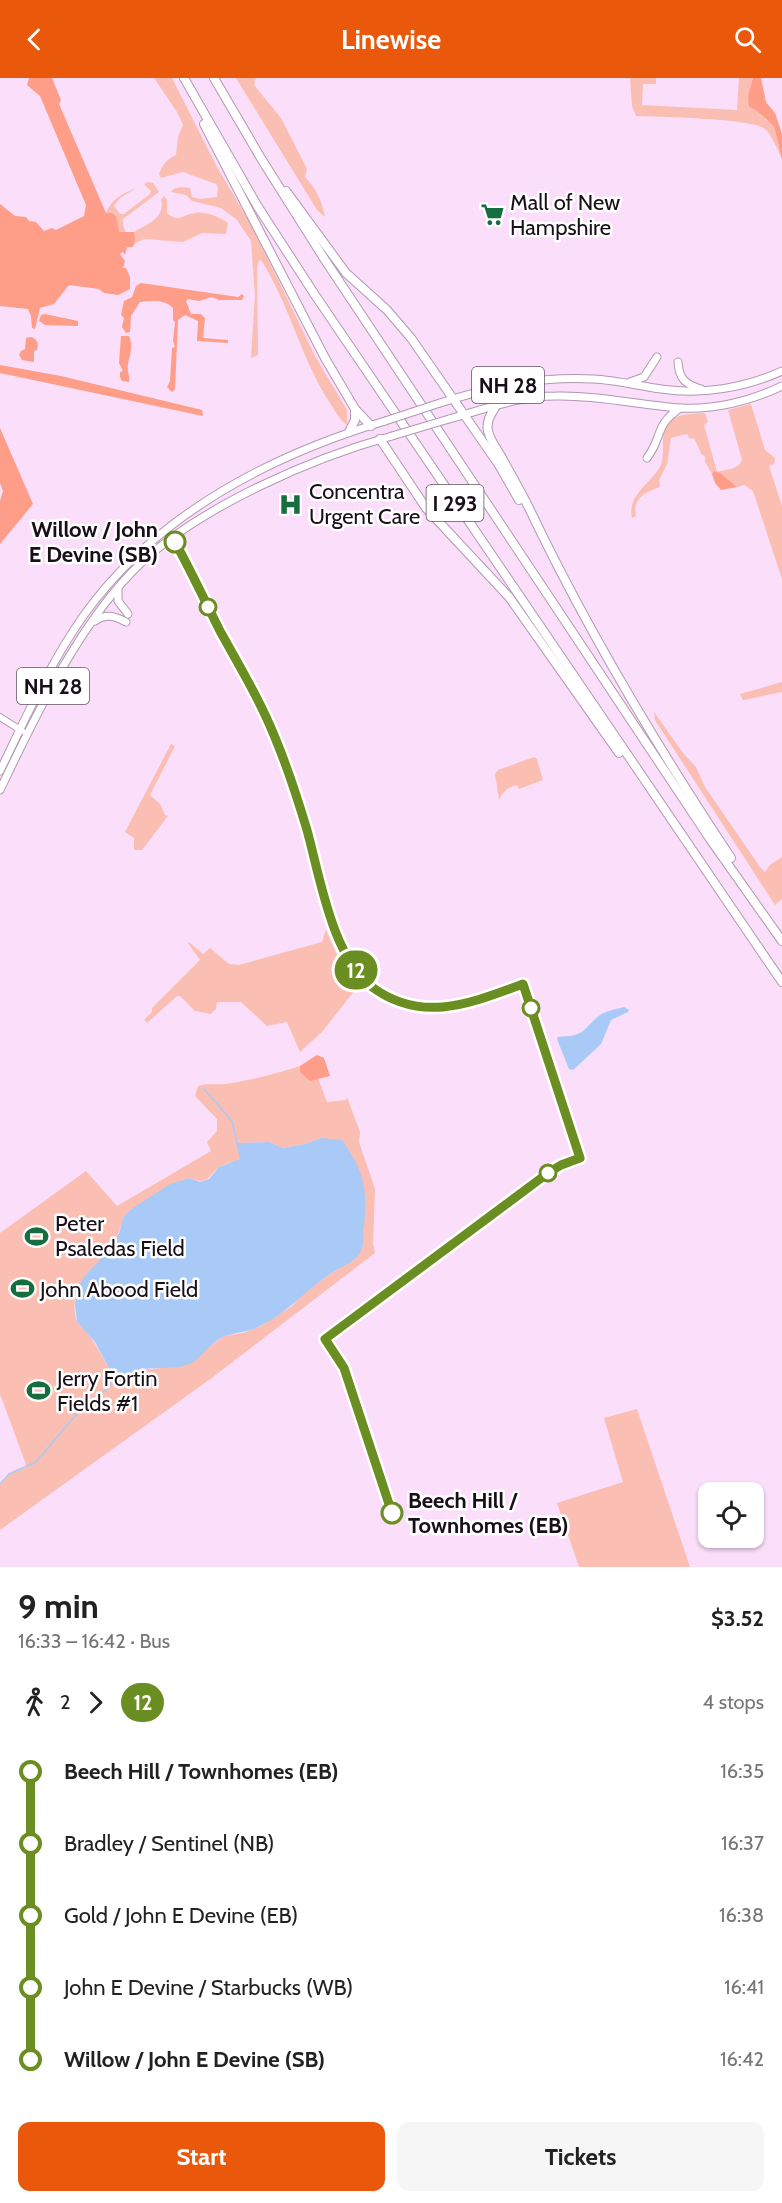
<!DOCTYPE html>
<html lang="en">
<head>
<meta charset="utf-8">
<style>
  :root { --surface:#fff; --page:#f6f6f6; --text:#222; --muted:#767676; --accent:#ea580c }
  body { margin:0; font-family:Cabin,sans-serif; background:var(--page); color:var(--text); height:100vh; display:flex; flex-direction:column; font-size:22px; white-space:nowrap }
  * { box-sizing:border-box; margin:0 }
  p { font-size:20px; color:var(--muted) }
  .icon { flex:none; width:33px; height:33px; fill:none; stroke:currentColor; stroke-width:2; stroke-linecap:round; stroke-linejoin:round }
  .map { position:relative; height:1489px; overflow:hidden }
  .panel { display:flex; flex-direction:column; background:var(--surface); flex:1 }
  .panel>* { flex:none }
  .badge { padding:0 12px; border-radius:20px; font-size:21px; line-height:39px }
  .buttons { position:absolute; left:698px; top:1404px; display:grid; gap:12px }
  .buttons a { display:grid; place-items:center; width:66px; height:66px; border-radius:12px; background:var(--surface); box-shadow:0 2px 4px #0004; font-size:30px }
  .map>.badge { position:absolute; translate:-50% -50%; box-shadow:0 0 0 3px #fff }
  .legs { display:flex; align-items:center; gap:9px; height:66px; padding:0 18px; font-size:20px }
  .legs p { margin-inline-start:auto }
  .overview { display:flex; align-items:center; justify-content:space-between; height:102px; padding:0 18px }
  h1 { font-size:33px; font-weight:700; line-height:45px }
  .primary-button { display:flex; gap:12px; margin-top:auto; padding:12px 18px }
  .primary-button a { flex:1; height:69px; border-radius:12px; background:var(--accent); color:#fff; font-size:24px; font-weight:700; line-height:69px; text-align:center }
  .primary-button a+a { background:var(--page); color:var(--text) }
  ul { padding:0 18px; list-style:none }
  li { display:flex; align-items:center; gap:21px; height:72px; font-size:22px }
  li i { display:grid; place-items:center; width:9px; height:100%; margin:0 8px; background:currentColor }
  li i::after { content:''; width:15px; height:15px; margin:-8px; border:4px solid; border-radius:50%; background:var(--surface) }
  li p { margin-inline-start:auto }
  li:first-child i { background:linear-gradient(#0000 50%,currentColor 0) }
  li:last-child i { background:linear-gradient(currentColor 50%,#0000 0) }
  header { display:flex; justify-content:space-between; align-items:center; height:78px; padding:0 18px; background:var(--accent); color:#fff; font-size:27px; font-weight:700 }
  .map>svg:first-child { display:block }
  .green { fill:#fabfb2; fill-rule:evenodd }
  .forest { fill:#fe9d88 }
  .water { fill:#a9c9f6 }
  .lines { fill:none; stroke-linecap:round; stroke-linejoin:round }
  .stream { stroke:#a9c9f6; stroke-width:1.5 }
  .secondary-casing { stroke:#b198b2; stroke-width:8 }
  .primary-casing { stroke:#b198b2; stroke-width:9 }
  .highway-casing { stroke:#b198b2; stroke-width:10 }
  .secondary { stroke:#fff; stroke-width:6 }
  .primary { stroke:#fff; stroke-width:7 }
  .highway { stroke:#fff; stroke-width:8 }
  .primary-bridge-casing { stroke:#b198b2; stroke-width:9; stroke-linecap:butt }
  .primary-bridge { stroke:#fff; stroke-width:7 }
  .line-1-casing { stroke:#fff; stroke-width:14 }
  .line-1 { stroke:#6b8e23; stroke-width:9 }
  .stop-1-dot { fill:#fff; stroke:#6b8e23; stroke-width:3 }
  .labels { text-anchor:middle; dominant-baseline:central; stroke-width:5; stroke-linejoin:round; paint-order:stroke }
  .shield { fill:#fff; stroke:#5d575d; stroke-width:1.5 }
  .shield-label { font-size:21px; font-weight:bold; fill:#180f18 }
  .poi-label { font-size:22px; fill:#180f18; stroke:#fff; text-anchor:start }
  .stop-label { font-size:22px; font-weight:bold; fill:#180f18; stroke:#fff; text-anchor:end }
</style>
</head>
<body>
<header><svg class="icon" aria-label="back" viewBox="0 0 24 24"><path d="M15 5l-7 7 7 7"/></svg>Linewise<svg class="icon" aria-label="search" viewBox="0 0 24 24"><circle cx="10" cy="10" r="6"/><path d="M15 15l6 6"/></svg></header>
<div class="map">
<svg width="782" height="1489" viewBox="0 0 782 1489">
  <rect width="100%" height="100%" fill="#fadefa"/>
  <g class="green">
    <path d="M154,0H172L216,87L253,150L315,278L347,332V347C340,342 335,333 330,325C301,281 290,227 261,182L259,183L257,190L258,277L251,280L255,217L251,163L237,142L221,130L192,123L186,117L171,114C175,108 184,109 190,110L192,119L200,121L217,119L218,110L216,106L183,94L161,100L159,96C163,86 166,82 176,77L178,59L183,47L177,34Z"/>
    <path d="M236,0H256L254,7L281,40L307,91L305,99C316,110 322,123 325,139L317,132Z"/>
    <path d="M630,0H656V6H643L642,27L737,32L739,0H753L748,17L766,42L774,47L781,79C777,71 772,57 765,51C752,40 658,39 636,38L632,28Z"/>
    <path d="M148,104L153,105L159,114L123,141V147L126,155L119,154L106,135C113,120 122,116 136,110L120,120L114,128L120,136H124L150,116L151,113L144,106Z"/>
    <path d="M164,118L167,122V135C178,145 182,137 195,135C205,133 220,139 228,145L226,156L202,155L183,164L145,161L137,164L134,167V154C147,146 166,140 161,121Z"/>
    <path d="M751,326L765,372L775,380L774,386L769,388L782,428V501L753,413L744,407L737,409L717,394C727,391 738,392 742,382L728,332Z"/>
    <path d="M705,335L708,344L704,347L717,394L714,393L712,396L705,384V378L702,377L694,360L690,361L687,356L671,360L667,386L659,402L660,409C645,414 632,421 636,438L632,440C627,417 650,406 660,389C667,375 658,356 669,344C677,335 693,336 705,335Z"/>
    <polygon points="782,604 782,614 743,622 740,616"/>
    <polygon points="654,634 683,675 696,689 705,709 760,789 765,794 770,787 782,779 782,821 775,827 655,642"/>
    <polygon points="171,666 175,668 150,717 160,726 165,737 168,738 142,772 134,772 134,760 125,754"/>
    <path d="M534,679L537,681L543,702L519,711L517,707C507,710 504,712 499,722L495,696L498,692Z"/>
    <polygon points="326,852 341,886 358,908 322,954 300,974 287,944 267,948 241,924 217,924 216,931 210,936 195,933 180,918 177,918 147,945 144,942 152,934 152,930 200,882 188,865 189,864 203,876 210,870 229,886 239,887 322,864"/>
    <path d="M300,988V994L318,1000L327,1024L346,1022L347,1019L360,1054L359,1064L375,1111L373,1166L375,1175L213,1299L0,1452V1406L9,1396L27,1389L0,1316V1155L86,1093L117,1128L211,1073L207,1064L217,1053V1041L195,1018L198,1008C207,1005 216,1007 226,1006C253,1002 274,996 300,988ZM321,1060L364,1149L362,1171L353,1182L330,1196L304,1215L292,1228L261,1248L243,1255L224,1258L205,1272L192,1284L173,1289L140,1292L127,1297L109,1290C101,1277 95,1263 84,1251C81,1248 77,1246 76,1241C68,1204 93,1195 111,1170C120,1157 120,1140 133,1131C150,1118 171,1110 190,1100C209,1107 206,1100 218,1090C224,1085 234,1084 241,1081L236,1065L269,1064L283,1070L305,1066Z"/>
    <polygon points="637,1331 690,1489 579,1489 557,1425 623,1404 604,1340"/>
  </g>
  <g class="forest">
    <polygon points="29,0 52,0 61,22 59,26 106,135 112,135 116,138 119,154 134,154 135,162 133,169 127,169 125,177 123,174 120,176 125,183 123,190 126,190 130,199 130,211 118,217 104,215 99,211 69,207 54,226 40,230 35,251 32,250 31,238 28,231 0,228 0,126 15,138 26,139 29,143 36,144 44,153 52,150 56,152 84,138 86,127 40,18 27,7"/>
    <path d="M753,0H761L766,24L775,35L782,56V82L774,48C765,41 760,33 749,29L748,17Z"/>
    <path d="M141,205L238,219L242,216L244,218L242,222H219L212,219L199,223L188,221L186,223L191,236H201L205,240L203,260L228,262V265L197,263L198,243L185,237L178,242L175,311L172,314L167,309L170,303L172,270L175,269L173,263L175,244L173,242V230C164,221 152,223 140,224L131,238L130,254L126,255L122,249L124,240L121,237L124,223L132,219L136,208Z"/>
    <polygon points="45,236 78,243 78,248 45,247 39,243 41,237"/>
    <path d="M121,258H129C135,272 126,283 128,294C129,298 130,300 129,304L122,303L120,299V294L123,293L119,285Z"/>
    <path d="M31,259C37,261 39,265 37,272L34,273V284L22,282L19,277L21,273L25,271L26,260Z"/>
    <polygon points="0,287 61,298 202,332 203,338 0,295"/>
    <polygon points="0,350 33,426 0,466 0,423 3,413 0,405"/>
    <polygon points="714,393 720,395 737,409 721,412 715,405 712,396"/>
    <polygon points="317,977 324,980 330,998 310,1003 300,994 300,988"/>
  </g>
  <g class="water">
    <path d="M624,929L629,932L628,934L611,942L601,966L573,992L569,991L557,961L558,959C588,957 580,953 600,937C606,933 617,931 624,929Z"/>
    <path d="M321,1060L342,1062C364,1093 368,1111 364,1148C363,1155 364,1165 362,1171C357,1184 340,1189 330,1196C306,1212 287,1235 260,1248C249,1254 237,1254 225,1258C212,1263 204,1277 193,1284C178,1293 156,1288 139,1292C132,1294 124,1297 117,1299L109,1290L95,1264L77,1244L75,1226L77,1211L84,1199L110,1171L119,1155L124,1138L133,1130L170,1106L190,1100L200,1104L209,1101L219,1089L240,1081L236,1065L269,1064L283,1070L305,1066Z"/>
  </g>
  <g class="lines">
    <g class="stream">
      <polyline points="204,1011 232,1043 237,1065"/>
      <polyline points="0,1406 9,1396 36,1384 80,1332 89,1323 106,1312 117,1299"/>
    </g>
    <defs>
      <polyline id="secondary" points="0,639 22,653"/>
      <g id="primary">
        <path d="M678,284C679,301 685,306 701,311"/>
        <polyline points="630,304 644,299 657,279"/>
        <path d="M440,325C490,309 540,298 593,301C616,302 639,308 661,311C702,317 745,310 782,293"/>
        <path d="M449,341C485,331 519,318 556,318C598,317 639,327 680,330C714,332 751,323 782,308"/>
        <path d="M647,380C663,359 654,348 680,330"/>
        <polyline points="118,512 118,523 128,536"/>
        <path d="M95,543C106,535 115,538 126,544"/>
        <path d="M0,693C25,641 50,585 84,537C156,437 269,378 385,343"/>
        <path d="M0,712C36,637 80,543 141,485C202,428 312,380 392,358"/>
      </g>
      <g id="highway">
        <polyline points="184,0 258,129 315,217 782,904"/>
        <polyline points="214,0 262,82 325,182 710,761 782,863"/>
        <polyline points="204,46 325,280 355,331 371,348"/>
        <polyline points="286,113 346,195 387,232 411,260 499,387 519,422"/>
        <path d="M496,328C491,336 486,343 488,353C490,362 496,370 501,378C510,395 520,412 529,430C587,552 656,667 731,780"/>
        <polyline points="349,354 355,342 355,331"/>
        <polyline points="380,361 426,430 509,519 619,675"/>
      </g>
    </defs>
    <use href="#secondary" class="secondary-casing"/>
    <use href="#primary" class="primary-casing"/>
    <use href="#highway" class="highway-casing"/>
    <use href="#secondary" class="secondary"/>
    <use href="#primary" class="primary"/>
    <use href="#highway" class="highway"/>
    <defs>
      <g id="primary-bridge">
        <polyline points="385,343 440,325"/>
        <polyline points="392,358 449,341"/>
      </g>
    </defs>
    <use href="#primary-bridge" class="primary-bridge-casing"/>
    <use href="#primary-bridge" class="primary-bridge"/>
  </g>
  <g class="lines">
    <defs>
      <path id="line-1" d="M175,464C191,493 205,523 220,553C240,589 261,624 276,662C288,691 298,722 307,752C320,799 332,878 372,909C422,946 471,925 523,906L580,1080L561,1087L548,1095L325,1261L344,1290L392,1435"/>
    </defs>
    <use href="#line-1" class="line-1-casing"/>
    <use href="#line-1" class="line-1"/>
  </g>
  <defs>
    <symbol id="supermarket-bare" viewBox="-9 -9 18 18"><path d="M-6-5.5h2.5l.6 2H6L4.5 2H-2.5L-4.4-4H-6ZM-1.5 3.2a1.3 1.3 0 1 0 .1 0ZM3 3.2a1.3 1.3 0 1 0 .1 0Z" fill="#166d3f" stroke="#fff" stroke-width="2.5" paint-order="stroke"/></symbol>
    <symbol id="hospital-bare" viewBox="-9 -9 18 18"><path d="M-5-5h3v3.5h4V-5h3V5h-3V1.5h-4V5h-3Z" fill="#166d3f" stroke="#fff" stroke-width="2.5" paint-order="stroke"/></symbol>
    <symbol id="stadium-bare" viewBox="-9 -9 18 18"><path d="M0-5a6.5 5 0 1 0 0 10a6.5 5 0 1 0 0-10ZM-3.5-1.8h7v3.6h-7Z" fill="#166d3f" stroke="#fff" stroke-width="2.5" paint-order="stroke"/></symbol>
  </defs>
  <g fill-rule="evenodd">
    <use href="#supermarket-bare" x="476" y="120" width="33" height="33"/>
    <use href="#hospital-bare" x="274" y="410" width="33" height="33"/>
    <use href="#stadium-bare" x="20" y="1142" width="33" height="33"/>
    <use href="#stadium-bare" x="6" y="1194" width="33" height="33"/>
    <use href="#stadium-bare" x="22" y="1296" width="33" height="33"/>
  </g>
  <g class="stop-1-dot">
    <circle cx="175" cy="464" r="10"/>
    <circle cx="208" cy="529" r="8"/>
    <circle cx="531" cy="930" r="8"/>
    <circle cx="548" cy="1095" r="8"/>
    <circle cx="392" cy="1435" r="10"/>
  </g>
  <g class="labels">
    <g class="shield">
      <rect x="472" y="289" width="72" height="36" rx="4.5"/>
      <rect x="426.5" y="407" width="57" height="36" rx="4.5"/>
      <rect x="17" y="590" width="72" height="36" rx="4.5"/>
    </g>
    <g class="shield-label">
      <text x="508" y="307">NH 28</text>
      <text x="455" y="425">I 293</text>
      <text x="53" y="608">NH 28</text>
    </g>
    <g class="poi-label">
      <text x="510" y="124">Mall of New<tspan x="510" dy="25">Hampshire</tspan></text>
      <text x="309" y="413">Concentra<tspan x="309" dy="25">Urgent Care</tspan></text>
      <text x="55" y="1145">Peter<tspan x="55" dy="25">Psaledas Field</tspan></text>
      <text x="40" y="1211">John Abood Field</text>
      <text x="57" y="1300">Jerry Fortin<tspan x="57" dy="25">Fields #1</tspan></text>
    </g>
    <g class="stop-label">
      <text x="158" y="451">Willow / John<tspan x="158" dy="25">E Devine (SB)</tspan></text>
      <text x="408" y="1422" text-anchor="start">Beech Hill /<tspan x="408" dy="25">Townhomes (EB)</tspan></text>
    </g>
  </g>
</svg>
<div class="buttons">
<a><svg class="icon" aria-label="locate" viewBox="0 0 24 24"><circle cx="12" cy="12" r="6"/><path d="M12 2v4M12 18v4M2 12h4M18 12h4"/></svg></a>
</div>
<b class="badge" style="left:356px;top:892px;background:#6b8e23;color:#fff">12</b>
</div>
<section class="panel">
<div class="overview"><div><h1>9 min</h1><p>16:33 – 16:42 · Bus</p></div><b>$3.52</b></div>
<div class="legs"><svg class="icon" aria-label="walk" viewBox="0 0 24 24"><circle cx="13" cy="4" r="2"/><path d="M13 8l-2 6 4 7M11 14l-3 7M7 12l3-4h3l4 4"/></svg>2<svg class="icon" aria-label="forward" viewBox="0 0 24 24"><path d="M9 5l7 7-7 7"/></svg><b class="badge" style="background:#6b8e23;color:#fff">12</b><p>4 stops</p></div>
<ul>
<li><i style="color:#6b8e23"></i><b>Beech Hill / Townhomes (EB)</b><p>16:35</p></li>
<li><i style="color:#6b8e23"></i><span>Bradley / Sentinel (NB)</span><p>16:37</p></li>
<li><i style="color:#6b8e23"></i><span>Gold / John E Devine (EB)</span><p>16:38</p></li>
<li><i style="color:#6b8e23"></i><span>John E Devine / Starbucks (WB)</span><p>16:41</p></li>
<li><i style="color:#6b8e23"></i><b>Willow / John E Devine (SB)</b><p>16:42</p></li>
</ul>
<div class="primary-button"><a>Start</a><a>Tickets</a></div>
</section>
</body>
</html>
